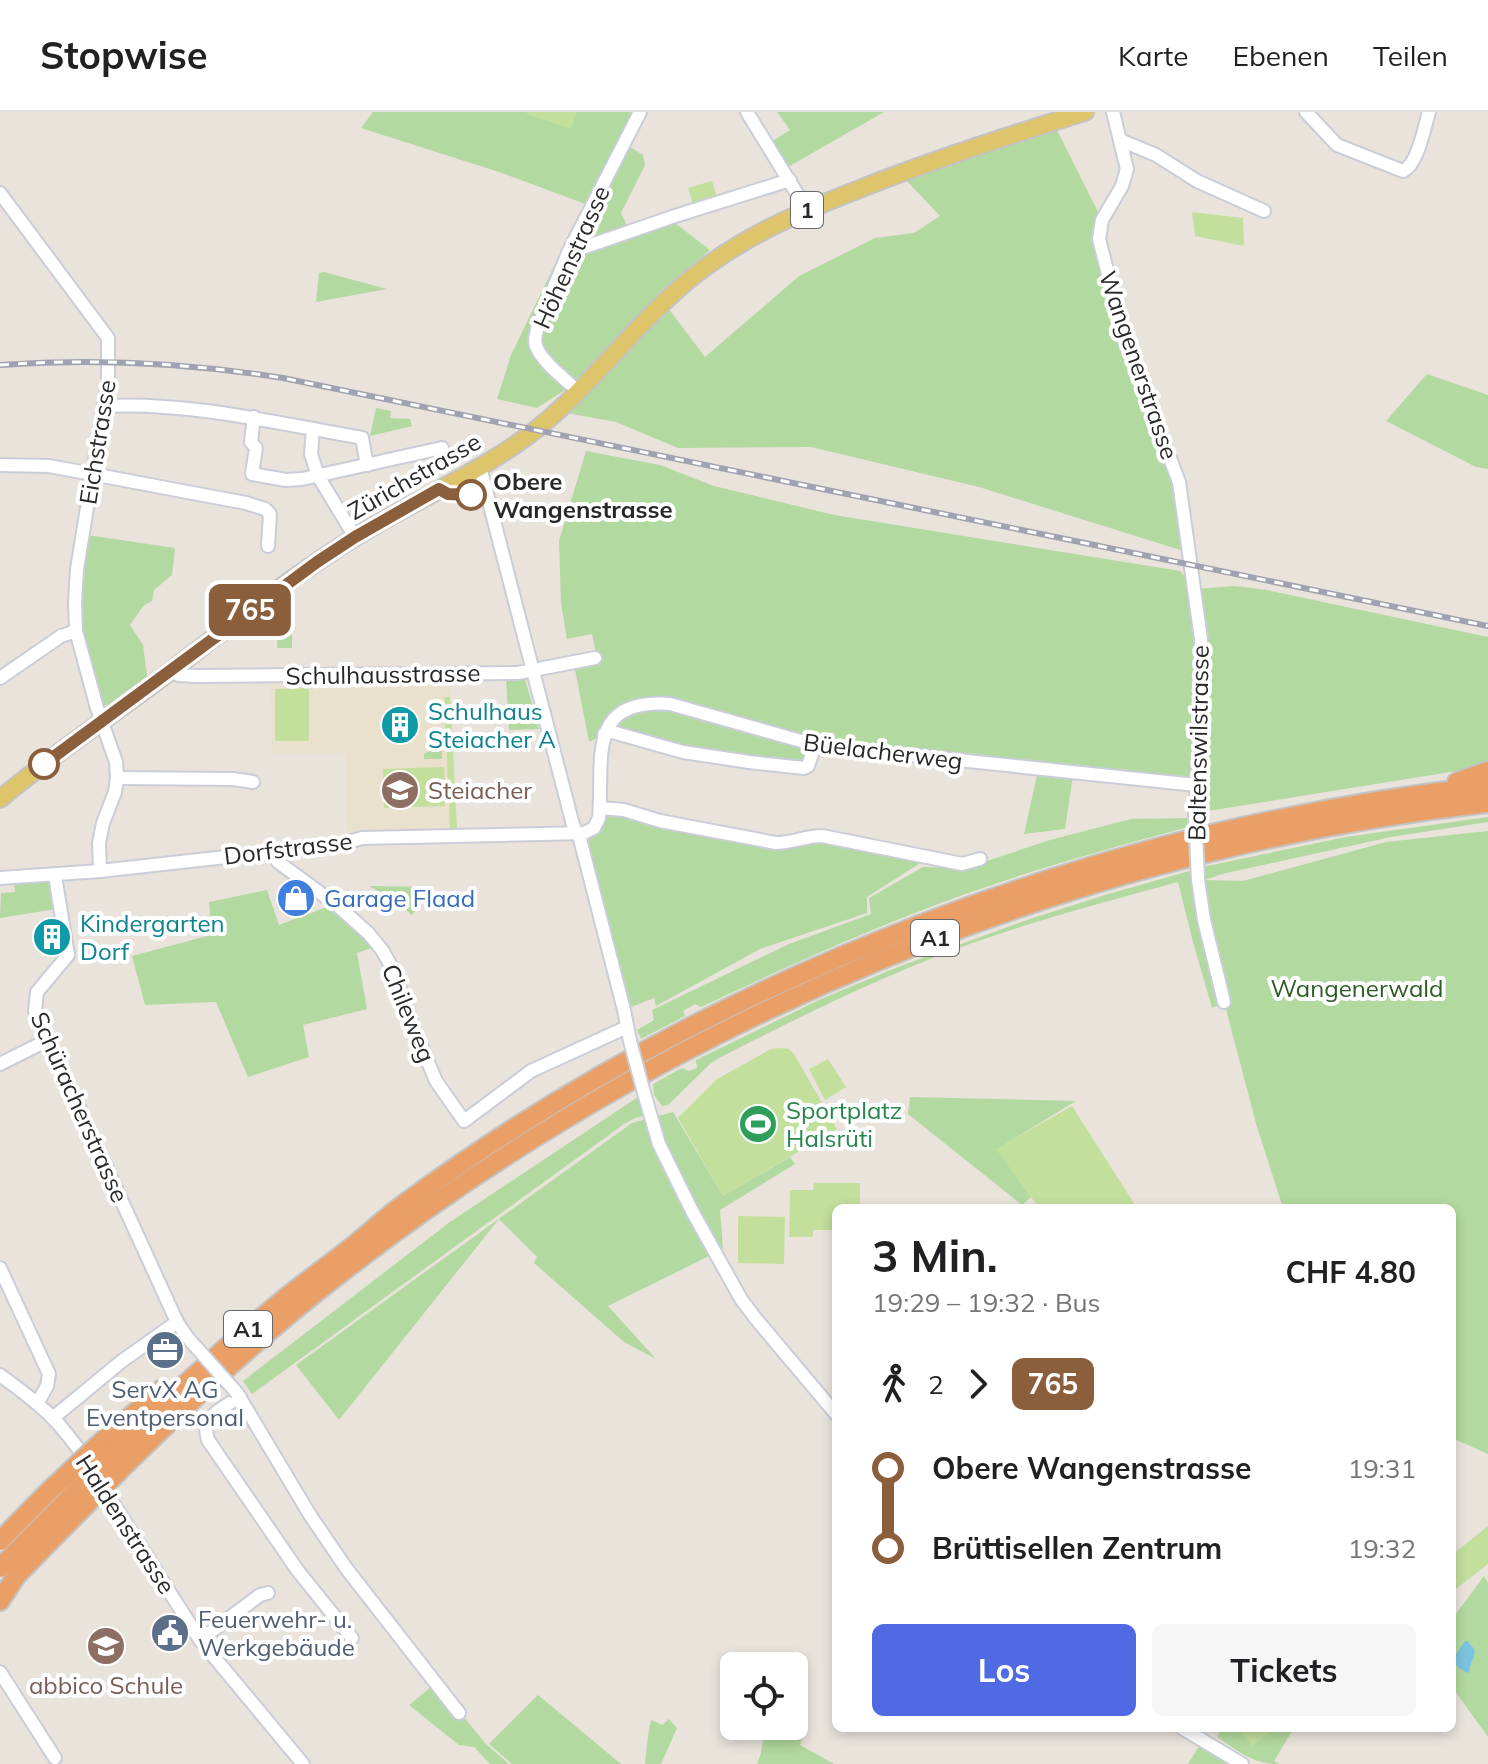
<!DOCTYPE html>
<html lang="de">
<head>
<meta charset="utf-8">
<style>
  :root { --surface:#fff; --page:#f6f6f6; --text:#202124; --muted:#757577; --line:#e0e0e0; --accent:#4f6ae3 }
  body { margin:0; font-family:Mulish,sans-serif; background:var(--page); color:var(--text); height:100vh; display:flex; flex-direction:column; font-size:30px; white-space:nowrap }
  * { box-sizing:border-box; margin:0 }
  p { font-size:26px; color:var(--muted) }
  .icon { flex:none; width:44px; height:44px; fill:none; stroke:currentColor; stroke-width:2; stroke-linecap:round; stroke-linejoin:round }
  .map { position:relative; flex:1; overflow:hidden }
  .sheet { position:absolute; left:832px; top:1092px; width:624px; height:528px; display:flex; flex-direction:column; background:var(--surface); border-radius:12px; box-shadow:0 4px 12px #0003 }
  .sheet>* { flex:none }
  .badge { padding:0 16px; border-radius:12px; font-size:28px; line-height:52px }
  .tools { position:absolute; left:720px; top:1540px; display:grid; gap:16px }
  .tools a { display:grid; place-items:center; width:88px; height:88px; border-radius:12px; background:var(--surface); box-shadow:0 4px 12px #0003; font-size:40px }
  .map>.badge { position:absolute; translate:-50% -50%; box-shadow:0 0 0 4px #fff }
  .legs { display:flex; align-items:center; gap:12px; height:88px; padding:0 40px; font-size:26px }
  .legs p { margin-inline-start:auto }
  .summary { display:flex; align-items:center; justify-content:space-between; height:136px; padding:0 40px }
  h1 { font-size:44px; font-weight:700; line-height:60px }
  .cta { display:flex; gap:16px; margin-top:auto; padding:16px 40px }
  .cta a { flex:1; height:92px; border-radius:12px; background:var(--accent); color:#fff; font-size:32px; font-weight:700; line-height:92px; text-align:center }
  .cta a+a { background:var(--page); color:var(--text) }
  ul { padding:0 40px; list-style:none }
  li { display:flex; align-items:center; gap:28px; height:80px; font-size:30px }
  li i { display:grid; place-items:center; width:12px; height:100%; margin:0 10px; background:currentColor }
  li i::after { content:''; width:20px; height:20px; margin:-10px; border:6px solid; border-radius:50%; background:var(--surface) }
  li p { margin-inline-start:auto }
  li:first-child i { background:linear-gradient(#0000 50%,currentColor 0) }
  li:last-child i { background:linear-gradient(currentColor 50%,#0000 0) }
  header { display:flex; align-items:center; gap:48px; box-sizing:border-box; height:112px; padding:0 40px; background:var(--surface); border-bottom:2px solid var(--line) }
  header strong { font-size:38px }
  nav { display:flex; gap:44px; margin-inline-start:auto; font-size:28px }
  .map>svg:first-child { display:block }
  .education { fill:#e9e0cd }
  .green { fill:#b2d99f }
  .pitch { fill:#c2df9c }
  .water { fill:#7bc4df }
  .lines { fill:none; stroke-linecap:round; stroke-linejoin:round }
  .minor-casing { stroke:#cacdd8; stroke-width:16 }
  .major-casing { stroke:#c3c3c3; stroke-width:20 }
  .highway-casing { stroke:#c3c3c3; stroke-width:22 }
  .minor { stroke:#fff; stroke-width:12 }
  .major { stroke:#dec46b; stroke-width:16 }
  .highway { stroke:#ea9f66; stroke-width:18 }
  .rail-casing { stroke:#9fa2b0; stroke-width:6 }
  .rail { stroke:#fff; stroke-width:3; stroke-dasharray:9; stroke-linecap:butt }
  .minor-bridge-casing { stroke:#cacdd8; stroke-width:16; stroke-linecap:butt }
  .highway-bridge-casing { stroke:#c3c3c3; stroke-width:22; stroke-linecap:butt }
  .minor-bridge { stroke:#fff; stroke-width:12 }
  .highway-bridge { stroke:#ea9f66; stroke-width:18 }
  .line-1-casing { stroke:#fff; stroke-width:18 }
  .line-1 { stroke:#8b5e3c; stroke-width:12 }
  .stop-1-dot { fill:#fff; stroke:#8b5e3c; stroke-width:4 }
  .labels { text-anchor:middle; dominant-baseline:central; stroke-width:8; stroke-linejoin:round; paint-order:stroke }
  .shield { fill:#fff; stroke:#686868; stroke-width:2 }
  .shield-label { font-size:22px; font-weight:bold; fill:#282828 }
  .street-label { font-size:24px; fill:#282828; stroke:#fff }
  .stop-label { font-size:24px; font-weight:bold; fill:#282828; stroke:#fff; text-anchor:start }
  .culture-label { font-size:24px; fill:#0d838f; stroke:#fff; text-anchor:start }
  .education-label { font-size:24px; fill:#785e54; stroke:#fff; text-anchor:start }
  .shop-label { font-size:24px; fill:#366cbe; stroke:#fff; text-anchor:start }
  .park-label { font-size:24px; fill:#2e5c22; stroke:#fff }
  .leisure-label { font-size:24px; fill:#27864d; stroke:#fff; text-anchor:start }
  .service-label { font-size:24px; fill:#4e5e75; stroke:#fff }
</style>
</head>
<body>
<header>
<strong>Stopwise</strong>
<nav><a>Karte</a><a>Ebenen</a><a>Teilen</a></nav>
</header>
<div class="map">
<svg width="1488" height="1652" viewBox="0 0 1488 1652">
  <rect width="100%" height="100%" fill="#e9e3dc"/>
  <polygon class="education" points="450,568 457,716 347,719 345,641 272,641 271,572"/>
  <g class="green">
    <polygon points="373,0 635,0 588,93 499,60 361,16"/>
    <polygon points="777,0 884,0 788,55 771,30 790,18"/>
    <polygon points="1056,16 1102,108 1102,143 1179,370 1190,441 979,375 811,335 678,336 616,310 567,301 634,230 668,196 705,245 799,164 875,126 914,121 940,104 905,67"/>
    <polygon points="627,33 643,43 645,53 621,101 631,122 671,108 710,138 661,179 568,276 537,296 497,287 511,243 557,148 568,141"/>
    <polygon points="324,160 387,177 316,190 319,161"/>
    <polygon points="1427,262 1488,283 1488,357 1476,355 1386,309"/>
    <polygon points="376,296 391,299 390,306 410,307 412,314 370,324"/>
    <polygon points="586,339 660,353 714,374 834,403 1180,459 1196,477 1235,474 1267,478 1488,525 1488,651 1469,657 1195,701 1196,673 815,633 808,654 604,622 589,630 573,547 596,542 592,522 567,527 561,491 559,429"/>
    <path d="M87,423L175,436L172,463L154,478L152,489L144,493L130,513L143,533L147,564L107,593H104L100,590C89,551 76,513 79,473C80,457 84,440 87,423Z"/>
    <polygon points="278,507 292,507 292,536 277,536"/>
    <polygon points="506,566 525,567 539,617 509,618"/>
    <polygon points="435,623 442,623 442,647 424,647 424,642 430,639"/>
    <polygon points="1038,659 1073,663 1065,717 1024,722"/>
    <polygon points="600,696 776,731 810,724 922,750 867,785 867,801 760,837 656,894 654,886 624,898 584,721"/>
    <path d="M1488,705V710L1391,725L1222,762L1205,768L1243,769L1386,730L1488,719V1342L1452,1326V1096H1283L1257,1015L1224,890L1212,896L1193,830L1178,770C1094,793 1009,815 928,848C857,876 788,911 719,946L710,952L668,993L662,994L654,983L653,972L682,956L689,959L697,956L696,948L821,887L898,855L1030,807L1105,783L1207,754L1346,725Z"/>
    <path d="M1187,706L1188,715C1111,736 1034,757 960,784C871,816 786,855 701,895L695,892L683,899L685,904L641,927L637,918L654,908L652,898L789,832L871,802L869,786L923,755L966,756L1050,728L1131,707Z"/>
    <polygon points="47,767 50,770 56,797 0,806 1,781 15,780 14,769"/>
    <polygon points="369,774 432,775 412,803 396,789"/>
    <polygon points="267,778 279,813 327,795 378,834 357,841 367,897 303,913 309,945 248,965 216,890 145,893 132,844 211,823 209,790"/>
    <polygon points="644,981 649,1003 635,1006 624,1012 252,1282 243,1269 450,1110"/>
    <polygon points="910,985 1076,989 997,1037 1031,1085 1022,1093 908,1002"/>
    <polygon points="673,1000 723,1084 790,1045 795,1052 720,1098 723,1137 608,1194 656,1247 624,1230 534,1151 537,1145 499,1107 339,1308 296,1253 632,1011"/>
    <polygon points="1484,1464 1488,1471 1488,1625 1452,1575 1452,1507"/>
    <polygon points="436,1571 486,1632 509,1652 490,1652 474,1635 459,1633 409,1593"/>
    <polygon points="538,1583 621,1652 512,1652 489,1632"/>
    <polygon points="669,1607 677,1616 661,1652 645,1652 648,1624 651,1608 662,1613"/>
    <polygon points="765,1614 779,1614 803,1623 800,1633 834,1652 757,1652 761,1641"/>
    <path d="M1221,1616H1294L1274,1649L1279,1652C1253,1652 1238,1639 1217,1625Z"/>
    <polygon points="1203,1628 1242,1652 1188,1652"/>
  </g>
  <g class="pitch">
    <polygon points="527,0 577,0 571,17 527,2"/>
    <polygon points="712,69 717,85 693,92 688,76"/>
    <polygon points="1192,100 1243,106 1244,134 1195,124"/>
    <polygon points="309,576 309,629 275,629 275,577"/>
    <polygon points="444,585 450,585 457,716 450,716"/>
    <polygon points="444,655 445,694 384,696 383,657"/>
    <polygon points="780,936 789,937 794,942 837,1017 723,1084 678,1006 717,967 771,937"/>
    <polygon points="828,947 846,975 825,988 809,957"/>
    <polygon points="1072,994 1137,1096 1039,1096 996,1037"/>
    <polygon points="814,1071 860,1071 860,1096 836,1096 836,1118 813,1118 813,1125 789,1125 790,1078 813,1078"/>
    <polygon points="738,1104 785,1105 784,1152 738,1151"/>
    <polygon points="1488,1414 1488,1452 1452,1480 1452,1443"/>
    <polygon points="1240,1616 1275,1616 1252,1634 1239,1617"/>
  </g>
  <path class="water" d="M1465,1529H1468C1469,1532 1472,1534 1474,1537C1477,1543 1469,1551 1470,1559L1467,1561L1459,1556L1452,1548Z"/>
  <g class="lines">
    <defs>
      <g id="minor">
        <polyline points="747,0 807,98"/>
        <polyline points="1113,0 1127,57 1122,74 1102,108 1099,127 1126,231 1179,370 1201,527 1202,601 1195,701"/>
        <path d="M1306,0L1337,33L1403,59C1418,52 1424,16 1429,0"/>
        <polyline points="1120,28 1156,43 1197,69 1264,99"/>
        <polyline points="0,81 108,226 108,268 77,457 75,490 76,519 97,596 116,650 117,666 115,680 103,711 99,731 100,759"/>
        <polyline points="568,141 672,105 790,68"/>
        <path d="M579,280C567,269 541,249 536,234C534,227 536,221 538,214L568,141L640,0"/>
        <path d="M104,294C191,290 276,311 362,326L367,353"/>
        <polyline points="254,305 251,330 256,336 252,362 286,368 302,367 442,336"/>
        <polyline points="313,317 311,342 318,364 355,425"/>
        <polyline points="0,353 49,354 76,359 246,391 265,397 270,402 268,434"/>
        <polyline points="480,355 573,713 580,727 624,898 630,929"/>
        <polyline points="173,557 178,563 198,564 518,561 595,546"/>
        <polyline points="0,566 61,524 76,519"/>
        <polyline points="604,622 612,620 683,640 749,650 804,656 808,654 815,633"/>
        <polyline points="117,666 233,667 253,670"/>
        <path d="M600,696L624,698L660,709L776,731C792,731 806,724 822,724L962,752L980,747"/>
        <polyline points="273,739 278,750 338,794 368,821 382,838 394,859 412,912 436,969 464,1009 531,959 627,915"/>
        <polyline points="55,764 68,843 37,880 35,899 177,1210 187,1225"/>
        <path d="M0,766L100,759L342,732L362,726L584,721L594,716L599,706C604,647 585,586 670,592L815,633L1196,673"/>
        <polyline points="1198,768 1204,808 1224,890"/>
        <polyline points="0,952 48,928"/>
        <polyline points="644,981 659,1032 692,1099 741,1187 756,1207 836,1302"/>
        <polyline points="0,1156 49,1262 47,1274 38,1290"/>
        <path d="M0,1263C40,1292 60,1308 87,1350"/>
        <polyline points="237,1281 310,1403 346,1456 459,1601"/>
        <path d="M240,1285C223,1296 200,1304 208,1328L298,1459L352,1526"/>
        <polyline points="54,1305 122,1249 177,1210"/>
        <polyline points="99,1369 200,1528 303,1652"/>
        <polyline points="200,1528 260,1483 268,1481"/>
        <polyline points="0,1560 55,1646"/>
        <polyline points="1182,1616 1242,1652"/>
      </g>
      <path id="major" d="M0,687C55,641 115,601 172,558C232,512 292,464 357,424C409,392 465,367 515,333C585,286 630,214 695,163C745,123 803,99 862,76C935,47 1010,23 1085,0"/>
      <g id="highway">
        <polyline points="1457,670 1488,659"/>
        <polyline points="98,1333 162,1277"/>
        <path d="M108,1346C162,1292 218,1241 277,1193C303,1171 331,1152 358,1130C372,1119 385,1106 400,1095C710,865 1105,716 1488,674"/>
        <path d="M118,1360C187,1292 257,1226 333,1167C665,907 1068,738 1488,691"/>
        <polyline points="0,1489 16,1464"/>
      </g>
    </defs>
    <use href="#minor" class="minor-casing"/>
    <use href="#major" class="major-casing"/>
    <use href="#highway" class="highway-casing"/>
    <use href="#minor" class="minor"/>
    <use href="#major" class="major"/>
    <use href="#highway" class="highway"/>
    <defs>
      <path id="rail" d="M0,253C95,246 189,251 283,266L1488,514"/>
    </defs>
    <use href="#rail" class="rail-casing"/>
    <use href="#rail" class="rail"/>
    <defs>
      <g id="minor-bridge">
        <polyline points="1195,701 1198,768"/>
        <polyline points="630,929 644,981"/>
        <polyline points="187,1225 237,1281"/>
      </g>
      <g id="highway-bridge">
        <polyline points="0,1429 48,1380 98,1333"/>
        <polyline points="0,1456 108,1346"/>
        <polyline points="16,1464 118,1360"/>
      </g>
    </defs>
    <use href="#minor-bridge" class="minor-bridge-casing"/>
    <use href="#highway-bridge" class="highway-bridge-casing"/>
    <use href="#minor-bridge" class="minor-bridge"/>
    <use href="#highway-bridge" class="highway-bridge"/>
  </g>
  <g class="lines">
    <defs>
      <polyline id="line-1" points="44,652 317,450 355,425 439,377 448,382 471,383"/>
    </defs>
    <use href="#line-1" class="line-1-casing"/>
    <use href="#line-1" class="line-1"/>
  </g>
  <defs>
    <symbol id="building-disc" viewBox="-11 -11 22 22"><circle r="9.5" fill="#0f9aa8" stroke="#fff"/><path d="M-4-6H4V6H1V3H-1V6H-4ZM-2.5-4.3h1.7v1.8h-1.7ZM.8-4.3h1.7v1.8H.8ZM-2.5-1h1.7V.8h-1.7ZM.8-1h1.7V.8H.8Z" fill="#fff"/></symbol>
    <symbol id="school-disc" viewBox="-11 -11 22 22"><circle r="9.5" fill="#8d6e63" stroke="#fff"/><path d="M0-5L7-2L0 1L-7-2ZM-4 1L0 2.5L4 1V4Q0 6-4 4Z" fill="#fff"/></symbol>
    <symbol id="shop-disc" viewBox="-11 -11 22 22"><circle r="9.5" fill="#3f7fe0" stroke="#fff"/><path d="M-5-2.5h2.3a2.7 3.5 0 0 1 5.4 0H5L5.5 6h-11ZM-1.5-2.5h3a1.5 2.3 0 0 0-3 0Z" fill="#fff"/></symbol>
    <symbol id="stadium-disc" viewBox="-11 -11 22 22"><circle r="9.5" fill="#2e9e5b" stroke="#fff"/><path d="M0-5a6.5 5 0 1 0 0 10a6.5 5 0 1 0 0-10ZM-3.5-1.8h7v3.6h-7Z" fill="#fff"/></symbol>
    <symbol id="office-disc" viewBox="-11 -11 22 22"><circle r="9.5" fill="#5c6f8a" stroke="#fff"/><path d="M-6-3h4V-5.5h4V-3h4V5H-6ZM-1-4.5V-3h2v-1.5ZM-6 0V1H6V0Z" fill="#fff"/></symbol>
    <symbol id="civic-disc" viewBox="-11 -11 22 22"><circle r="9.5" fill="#5c6f8a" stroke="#fff"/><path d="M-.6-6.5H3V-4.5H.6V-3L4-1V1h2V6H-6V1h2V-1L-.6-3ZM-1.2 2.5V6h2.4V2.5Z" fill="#fff"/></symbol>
  </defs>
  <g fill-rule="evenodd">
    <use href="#building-disc" x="378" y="591" width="44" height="44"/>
    <use href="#school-disc" x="378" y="656" width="44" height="44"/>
    <use href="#shop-disc" x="274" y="764" width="44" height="44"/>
    <use href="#building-disc" x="30" y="803" width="44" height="44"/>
    <use href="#stadium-disc" x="736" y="990" width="44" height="44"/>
    <use href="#office-disc" x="143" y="1216" width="44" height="44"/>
    <use href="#civic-disc" x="148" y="1499" width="44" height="44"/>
    <use href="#school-disc" x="84" y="1512" width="44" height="44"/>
  </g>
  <g class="stop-1-dot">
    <circle cx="471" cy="383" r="14"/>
    <circle cx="44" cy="652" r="14"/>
  </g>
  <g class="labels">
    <g class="shield">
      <rect x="791" y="80" width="32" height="36" rx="6"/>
      <rect x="911" y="808" width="48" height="36" rx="6"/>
      <rect x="224" y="1199" width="48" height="36" rx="6"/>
    </g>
    <g class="shield-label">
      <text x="807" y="98">1</text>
      <text x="935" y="826">A1</text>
      <text x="248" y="1217">A1</text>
    </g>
    <g class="street-label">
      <text transform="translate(571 145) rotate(-66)">Höhenstrasse</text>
      <text transform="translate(1139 253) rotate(71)">Wangenerstrasse</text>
      <text transform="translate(97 330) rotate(-81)">Eichstrasse</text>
      <text transform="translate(414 364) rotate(-30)">Zürichstrasse</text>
      <text transform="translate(383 562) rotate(-1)">Schulhausstrasse</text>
      <text transform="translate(1198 631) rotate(-89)">Baltenswilstrasse</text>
      <text transform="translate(883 639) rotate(7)">Büelacherweg</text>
      <text transform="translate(288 736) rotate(-7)">Dorfstrasse</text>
      <text transform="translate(409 901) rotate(68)">Chileweg</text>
      <text transform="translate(80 995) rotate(66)">Schüracherstrasse</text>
      <text transform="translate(126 1412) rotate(57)">Haldenstrasse</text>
    </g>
    <g class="stop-label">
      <text x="493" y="369">Obere<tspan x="493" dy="28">Wangenstrasse</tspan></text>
    </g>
    <g class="culture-label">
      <text x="428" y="599">Schulhaus<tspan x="428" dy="28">Steiacher A</tspan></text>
      <text x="80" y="811">Kindergarten<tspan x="80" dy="28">Dorf</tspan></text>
    </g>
    <g class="education-label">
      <text x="428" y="678">Steiacher</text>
      <text x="106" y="1573" text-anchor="middle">abbico Schule</text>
    </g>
    <g class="shop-label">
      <text x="324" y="786">Garage Flaad</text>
    </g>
    <g class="park-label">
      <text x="1357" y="876">Wangenerwald</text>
    </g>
    <g class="leisure-label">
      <text x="786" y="998">Sportplatz<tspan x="786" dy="28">Halsrüti</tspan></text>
    </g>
    <g class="service-label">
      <text x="165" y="1277">ServX AG<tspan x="165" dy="28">Eventpersonal</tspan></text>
      <text x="198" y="1507" text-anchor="start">Feuerwehr- u.<tspan x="198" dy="28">Werkgebäude</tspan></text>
    </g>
  </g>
</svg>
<div class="tools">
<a><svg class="icon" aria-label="locate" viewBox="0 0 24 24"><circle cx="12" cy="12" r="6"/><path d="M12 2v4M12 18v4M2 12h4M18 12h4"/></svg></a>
</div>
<b class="badge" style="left:250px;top:498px;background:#8b5e3c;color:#fff">765</b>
<section class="sheet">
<div class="summary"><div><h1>3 Min.</h1><p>19:29 – 19:32 · Bus</p></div><b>CHF 4.80</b></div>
<div class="legs"><svg class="icon" aria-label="walk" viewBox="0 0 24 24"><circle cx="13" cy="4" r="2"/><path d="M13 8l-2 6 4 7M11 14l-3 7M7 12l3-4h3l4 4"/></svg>2<svg class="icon" aria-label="forward" viewBox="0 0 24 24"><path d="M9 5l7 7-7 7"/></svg><b class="badge" style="background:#8b5e3c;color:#fff">765</b></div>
<ul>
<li><i style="color:#8b5e3c"></i><b>Obere Wangenstrasse</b><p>19:31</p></li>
<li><i style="color:#8b5e3c"></i><b>Brüttisellen Zentrum</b><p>19:32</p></li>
</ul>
<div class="cta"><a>Los</a><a>Tickets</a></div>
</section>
</div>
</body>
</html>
